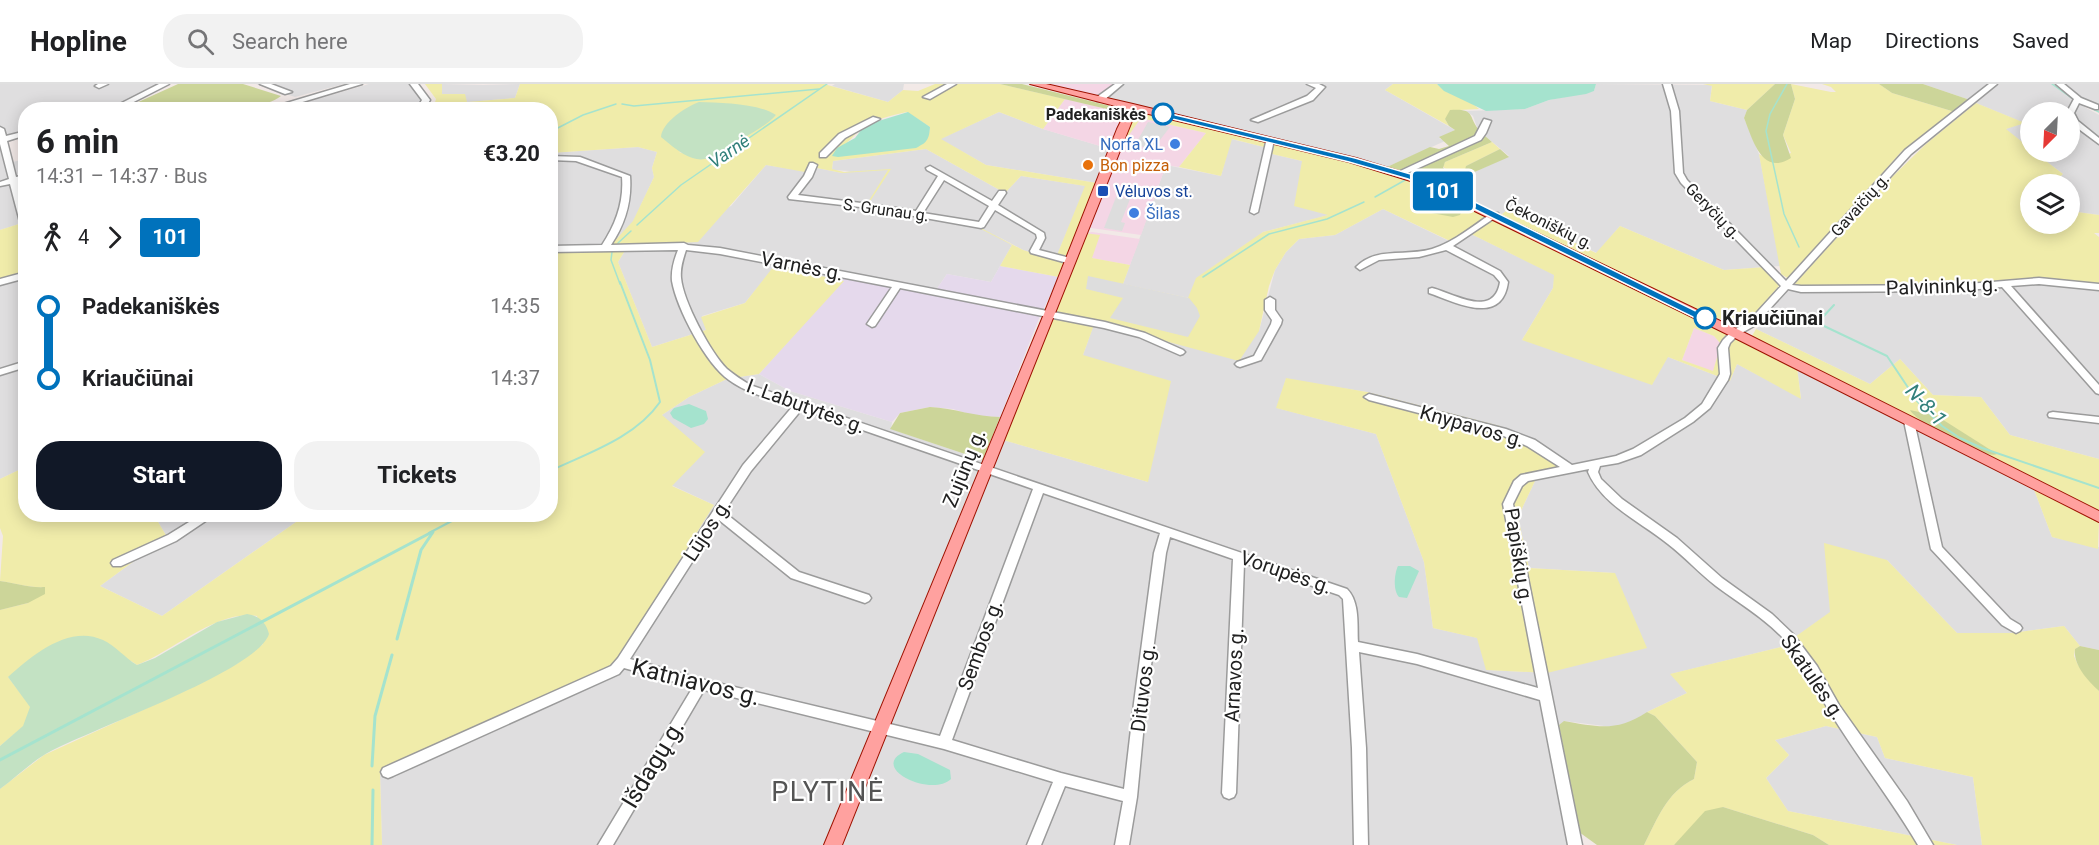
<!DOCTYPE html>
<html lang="en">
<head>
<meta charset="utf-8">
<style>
  :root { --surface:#fff; --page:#f2f2f2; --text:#202124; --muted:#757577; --line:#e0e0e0; --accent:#111827 }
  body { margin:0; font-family:Roboto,sans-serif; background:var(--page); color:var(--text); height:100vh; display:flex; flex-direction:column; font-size:22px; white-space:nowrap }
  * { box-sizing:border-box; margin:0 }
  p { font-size:20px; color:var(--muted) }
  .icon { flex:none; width:33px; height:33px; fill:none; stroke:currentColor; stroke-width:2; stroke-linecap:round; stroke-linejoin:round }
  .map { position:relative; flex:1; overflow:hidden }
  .side { position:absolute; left:18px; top:18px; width:540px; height:420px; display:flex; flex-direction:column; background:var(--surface); border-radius:24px; box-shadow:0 3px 15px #0003 }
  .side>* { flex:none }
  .badge { padding:0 12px; border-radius:4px; font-size:21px; line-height:39px }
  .needle { width:39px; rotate:204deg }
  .controls { position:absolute; left:2020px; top:18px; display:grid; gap:12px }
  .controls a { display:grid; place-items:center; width:60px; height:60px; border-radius:50%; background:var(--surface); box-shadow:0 3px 15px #0003; font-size:30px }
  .map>.badge { position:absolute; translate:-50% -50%; box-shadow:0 0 0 3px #fff }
  .legs { display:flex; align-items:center; gap:9px; height:66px; padding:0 18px; font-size:20px }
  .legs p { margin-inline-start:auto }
  .overview { display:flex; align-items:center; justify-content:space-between; height:102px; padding:0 18px }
  h1 { font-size:33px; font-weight:700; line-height:45px }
  .button { display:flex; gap:12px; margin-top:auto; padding:12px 18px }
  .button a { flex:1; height:69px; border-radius:24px; background:var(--accent); color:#fff; font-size:24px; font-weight:700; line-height:69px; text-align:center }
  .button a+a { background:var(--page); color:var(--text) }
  ul { padding:0 18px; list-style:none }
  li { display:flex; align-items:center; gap:21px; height:72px; font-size:22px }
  li i { display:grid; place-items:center; width:9px; height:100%; margin:0 8px; background:currentColor }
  li i::after { content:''; width:15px; height:15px; margin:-8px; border:4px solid; border-radius:50%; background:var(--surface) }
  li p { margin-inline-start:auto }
  li:first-child i { background:linear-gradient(#0000 50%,currentColor 0) }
  li:last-child i { background:linear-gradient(currentColor 50%,#0000 0) }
  header { display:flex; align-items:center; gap:36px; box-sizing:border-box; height:84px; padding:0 30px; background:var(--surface); border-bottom:2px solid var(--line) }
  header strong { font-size:28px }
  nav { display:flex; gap:33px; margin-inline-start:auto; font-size:21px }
  .search { width:420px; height:54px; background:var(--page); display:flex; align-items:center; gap:15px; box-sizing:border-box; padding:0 21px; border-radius:24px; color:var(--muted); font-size:22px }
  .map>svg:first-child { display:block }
  .residential { fill:#dfdedf; fill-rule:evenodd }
  .commercial { fill:#f4d6e5 }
  .industrial { fill:#e5d9ec }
  .grass { fill:#f0ecaa; fill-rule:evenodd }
  .forest { fill:#ccd599 }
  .wetland { fill:#c3e2c3 }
  .parking { fill:#ddd }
  .water { fill:#a5e3ce }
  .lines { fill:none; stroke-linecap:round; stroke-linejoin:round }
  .stream-far2 { stroke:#a5e3ce; stroke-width:1.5 }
  .stream-far1 { stroke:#a5e3ce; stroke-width:2 }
  .stream { stroke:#a5e3ce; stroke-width:3 }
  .minor-casing { stroke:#9b9b9b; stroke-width:3 }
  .major-casing { stroke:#9e1200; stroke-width:2 }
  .minor { fill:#fff; fill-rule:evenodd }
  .major { fill:#ffa19f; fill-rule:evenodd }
  .line-1 { fill:#0072bc; stroke:#fff; stroke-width:1.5 }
  .stop-1-dot { fill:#fff; stroke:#0072bc; stroke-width:3 }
  .shop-dot { fill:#3f7fe0; stroke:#fff; stroke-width:2 }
  .food-dot { fill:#e8710a; stroke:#fff; stroke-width:2 }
  .transit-dot { fill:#1a4fb4; stroke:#fff; stroke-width:2 }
  .labels { text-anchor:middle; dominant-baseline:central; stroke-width:4.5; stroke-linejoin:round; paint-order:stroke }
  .far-stop-label { font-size:16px; font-weight:bold; fill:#212121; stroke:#fff; text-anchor:end }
  .far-shop-label { font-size:16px; fill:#366cbe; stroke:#fff; text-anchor:end }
  .far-food-label { font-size:16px; fill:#c56008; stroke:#fff; text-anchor:start }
  .far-transit-label { font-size:16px; fill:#164399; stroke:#fff; text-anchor:start }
  .far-street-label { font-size:16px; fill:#212121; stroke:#fff }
  .far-water-label { font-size:18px; font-style:italic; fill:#32807b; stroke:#fff }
  .street-label { font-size:20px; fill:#212121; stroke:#fff }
  .stop-label { font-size:20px; font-weight:bold; fill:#212121; stroke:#fff; text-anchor:start }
  .water-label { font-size:21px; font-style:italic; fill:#32807b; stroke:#fff }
  .near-street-label { font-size:24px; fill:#212121; stroke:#fff }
  .near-quarter-label { font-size:27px; letter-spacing:1.5px; fill:#545454; stroke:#fff }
</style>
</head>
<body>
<header>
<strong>Hopline</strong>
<div class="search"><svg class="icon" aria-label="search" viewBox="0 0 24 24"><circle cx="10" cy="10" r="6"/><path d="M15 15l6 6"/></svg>Search here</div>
<nav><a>Map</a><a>Directions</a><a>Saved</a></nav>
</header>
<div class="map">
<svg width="2099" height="761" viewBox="0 0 2099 761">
  <rect width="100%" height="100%" fill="#f2e9e7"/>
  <g class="residential">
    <polygon points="0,0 161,0 107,25 26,26 25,53 8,58 13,78 25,75 25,138 0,146"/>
    <polygon points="256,0 344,0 295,13"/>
    <polygon points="369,0 411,0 423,17 416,25 280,26"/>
    <polygon points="442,0 483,1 520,0 515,14 467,18 441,10"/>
    <polygon points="835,0 904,0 903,6 888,18 832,2"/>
    <polygon points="1117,0 1393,0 1385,6 1455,46 1439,54 1445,57 1387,83 1106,14"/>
    <polygon points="1596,0 1712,1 1710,17 1747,26 1744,34 1759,70 1781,182 1724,186 1620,142 1597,169 1507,126 1500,132 1448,106 1470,90 1509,72 1478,46 1473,32 1466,27 1525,25 1549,16 1594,7"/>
    <polygon points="1923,0 1988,0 1970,16"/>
    <polygon points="1999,0 2099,0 2099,26 2083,19 2081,21 2099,31 2099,131 2070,127 2070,120 2073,116 2070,115 2070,100 2052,100 2063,90 2034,68 2070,68 2070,28 2031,28 2031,65 2005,45 2024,39 1976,19"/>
    <polygon points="999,28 1043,45 1110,65 1097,99 986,81 940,55"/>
    <polygon points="1231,55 1264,63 1264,68 1302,77 1329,131 1263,148 1189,214 1123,200 1166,81 1221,92"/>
    <polygon points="638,63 657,68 652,84 654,93 633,138 610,162 551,163 550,69"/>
    <polygon points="926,65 1005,109 1021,92 1086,102 1055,176 1023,166 995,151 1012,161 991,198 947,190 936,206 849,189 844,197 774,183 745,219 702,232 706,246 652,263 618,178 626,165 731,122 766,81 805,87 812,83 842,89 850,87 832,86 833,77"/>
    <path d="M1383,125L1449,157L1465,147L1555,191L1553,204L1522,256L1668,273L1730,297L1737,280L1801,314L1797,283L2033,403L2052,453L2099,463V566L2080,562L2064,542L2011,549H1957L1887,476L1831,528L1781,563L1671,590L1687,609L1647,628L1633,638L1612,643L1564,637L1581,761H838L1003,356L1148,398L1083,271L1095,237L1259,247L1275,186L1286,168L1299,155L1335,151ZM1286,295L1367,308L1439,326L1535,397L1518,433L1529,484L1615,489L1547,589L1487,586L1478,554L1433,544L1424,478L1376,350L1277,324Z"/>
    <polygon points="25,189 25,383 0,395 0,197"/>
    <polygon points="2049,199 2099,206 2099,375 2010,351 1981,313 1933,311 1900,275 1870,300 1756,245 1786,207 1930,206"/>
    <polygon points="759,290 790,307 892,338 891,345 983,376 827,761 382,761 380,689 599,589 714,421 671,401 662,331 689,313 727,295"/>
    <polygon points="154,431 306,431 162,532 100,502 167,453"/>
    <polygon points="1826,642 1877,653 1885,674 1973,693 1982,761 1957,761 1788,727 1766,694 1789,671 1775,656"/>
  </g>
  <g class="commercial">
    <polygon points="1046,0 1117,0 1099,13"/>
    <polygon points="1065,15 1124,29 1110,65 1043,45"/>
    <polygon points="1141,34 1206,49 1179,83 1166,81 1141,151 1091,144 1088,143 1117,66"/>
    <polygon points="1092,148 1140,155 1130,181 1091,174 1084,149"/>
    <polygon points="1694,244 1714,252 1721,260 1713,288 1682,276"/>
  </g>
  <polygon class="industrial" points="1000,182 1059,193 1040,232 1000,333 975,332 953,325 930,323 900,329 892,338 790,307 759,290 849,189 936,206 947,190 991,198"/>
  <g class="grass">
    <path d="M425,0H442V10H465L467,18L515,14L520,0H824L888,18L903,6L918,7L935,0H1000L1065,15L1043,45L999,28L941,55L986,81L1097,99L1059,193L1000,182L1012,161L977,143L865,123L888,86L842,89L812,83L805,88L766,81L698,158L610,162L633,137L654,93L652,84L657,68L638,63L551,69L550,26L429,25L434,22L436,15ZM907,28L930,43L929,49L837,64C848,60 851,54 859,47C871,36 892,31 907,28ZM776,31L714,74L701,75L679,68ZM926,65L1005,109L1021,92L1085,102L1055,176L1023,166L977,142L867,122L891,85L844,88L832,85L833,77Z"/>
    <path d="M1393,0H1437C1449,13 1467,13 1479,25L1459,26L1445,35L1449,42L1385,6Z"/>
    <polygon points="1703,0 1775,0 1747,26 1710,17 1712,2"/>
    <polygon points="1791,0 1831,8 1836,8 1831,3 1822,0 1879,0 1892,9 1955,28 1901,68 1789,195 1781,190 1759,70 1771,77 1791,69 1783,51 1795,15"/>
    <polygon points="1976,19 2025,39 2006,45 2031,65 2031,68 2034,68 2063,90 2052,100 2031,100 2031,140 2070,140 2070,127 2099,131 2099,149 2094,149 2099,153 2099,206 2049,199 1793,202 1889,96 1926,60"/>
    <path d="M1139,27L1367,82L1410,95L1797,283L1801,315L1737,280L1730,297L1668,273L1652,301L1522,256L1553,204L1554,191L1465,147L1450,157L1383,125L1335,151L1299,155L1286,168L1275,186L1269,202L1259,247L1239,277L1095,238L1083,271L1171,297L1148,398L1003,356L1084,149L1100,151L1092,174L1130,181L1123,200L1188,214L1196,194L1263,148L1328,131L1294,122L1302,77L1263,68L1264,63L1232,55L1221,92L1179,83L1206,49L1141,34L1124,58L1122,55L1133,30ZM1694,244L1714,252L1721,260L1713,287L1682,276Z"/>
    <polygon points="1492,58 1500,65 1466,82 1466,86 1470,90 1462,96 1443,83 1445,78"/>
    <polygon points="1507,126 1596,169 1620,142 1724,186 1766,183 1779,202 1746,239 1741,241 1713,233 1500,132"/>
    <polygon points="25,138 25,189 0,197 0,146"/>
    <path d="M626,165L618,178L652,263L706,246L701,233L745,219L774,182L844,197L759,290L727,295L689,313L662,331L705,368L672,402L714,421L618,575L599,589L380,689L382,761H0V705L44,671L191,604L238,579L263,560L257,532C218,525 173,567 137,581L131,577L8,593L31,623L24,642L0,662V526L28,519L45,503C30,504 14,499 0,497L3,452L0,444V395L25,383L26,430L154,431L167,453L100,502L162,532L306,431L550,430L551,168Z"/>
    <polygon points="1756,245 1870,300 1900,275 1933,311 1981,313 2010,351 2099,375 2099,430 1756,257 1752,252"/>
    <polygon points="1286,294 1367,308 1500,342 1536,360 1559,381 1535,397 1518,433 1529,484 1615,489 1647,564 1547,589 1486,586 1477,554 1433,544 1424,478 1376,350 1276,324"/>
    <polygon points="2033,403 2099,436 2098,465 2052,453"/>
    <path d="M1824,459L1887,476L1957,549H2011L2064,542L2080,562L2075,565L2074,572L2078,581L2099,607V761H1982L1973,693L1885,674L1877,653L1826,642L1775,656L1789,671L1766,694L1788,727L1957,761H1829L1813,751L1723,723L1674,761H1644C1658,734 1666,709 1694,695L1697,678L1655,632L1647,628L1687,609L1670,590L1781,563L1830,528Z"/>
  </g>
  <g class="forest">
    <path d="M178,0H243L281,12C266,23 242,25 224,25C216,25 211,22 205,26L123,25Z"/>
    <polygon points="1000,0 1022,0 1126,26 1124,29"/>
    <path d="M1775,0H1791L1795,15L1783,51L1791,74C1761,93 1752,53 1744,34L1747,26Z"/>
    <polygon points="1879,0 1923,0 1970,16 1955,28 1892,9"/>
    <path d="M1450,26C1477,24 1467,33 1480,47C1483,51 1488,54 1492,58L1445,78L1443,84L1462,96L1448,106L1387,83L1430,63L1439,65L1449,62L1439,53L1455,46L1449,42L1445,35Z"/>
    <polygon points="1500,65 1509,73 1470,90 1465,86 1466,82"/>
    <polygon points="1412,101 1462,122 1463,124 1460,131 1453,133 1421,127 1410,103"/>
    <path d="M930,323C954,324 976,333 1000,333L983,376L890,345L900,329Z"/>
    <path d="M1910,326L1937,332L1997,370C1984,376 1917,339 1910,326Z"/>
    <path d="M0,497C15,499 30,504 45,503V510L28,519L0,526Z"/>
    <path d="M2080,562L2099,566V607C2088,597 2073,581 2075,565Z"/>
    <path d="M1647,628L1655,632L1697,678L1694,695C1666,709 1658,734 1644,761H1597L1579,748L1559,641L1564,637C1598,643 1617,648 1647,628Z"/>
    <polygon points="1723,723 1813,751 1829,761 1674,761 1705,727"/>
  </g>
  <g class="wetland">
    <path d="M699,18C721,19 758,19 776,31C767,41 753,48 742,55C705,81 697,84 661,53C662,38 686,23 699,18Z"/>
    <path d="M247,530C259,532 266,538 269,550C257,588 84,647 44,671C28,681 15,694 0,705V662L23,642L30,623L8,593C31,572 69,540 103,556C116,562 125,574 137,581L155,574L217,538Z"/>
  </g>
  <g class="parking">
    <polygon points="1148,38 1170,43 1153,65 1135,61"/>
    <polygon points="1116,113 1130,115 1121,138 1125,139 1122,147 1104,144"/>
    <polygon points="1088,192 1189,214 1197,224 1200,232 1188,253 1110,234 1123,214 1086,205"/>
  </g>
  <g class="water">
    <polygon points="1437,0 1596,0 1594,7 1586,10 1549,16 1525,25 1486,27 1444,7"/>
    <path d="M908,28L930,43C929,55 928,58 916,64L838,73L832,72L837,64L855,54L862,45L872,39Z"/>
    <polygon points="689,320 706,327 708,335 704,340 691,344 673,334 670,329 674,324"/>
    <path d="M1398,482H1410L1419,487L1407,514L1399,513C1393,507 1394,490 1398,482Z"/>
    <path d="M904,668L918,670L950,686L951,695C931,714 869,684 904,668Z"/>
  </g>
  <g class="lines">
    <g class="stream-far2">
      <polyline points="1787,0 1770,30 1766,47 1784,130 1799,163"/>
      <polyline points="2052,0 2073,15"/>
      <polyline points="2081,19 2099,28"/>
      <polyline points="622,20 634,22 819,5"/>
      <polyline points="550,48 583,31 616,20"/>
      <polyline points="1375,113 1407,95"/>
      <polyline points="637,141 681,101 827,0"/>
      <polyline points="618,159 631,147"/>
      <polyline points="612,168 611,176 620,200"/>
      <polyline points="1203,193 1269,150 1327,135 1364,118"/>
    </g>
    <g class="stream-far1">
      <polyline points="1834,221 1821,235 1824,242 1887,272 1917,317 1942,342 1960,354 1982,364 2099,404"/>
      <path d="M550,387C588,369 635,354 660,318L650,276L620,198"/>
      <polyline points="429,449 465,430"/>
    </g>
    <g class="stream">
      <polyline points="397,555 421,466 433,448"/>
      <polyline points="0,676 432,448"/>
      <polyline points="372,682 375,632 392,571"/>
      <polyline points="372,761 373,706"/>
    </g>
    <defs>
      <g id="minor">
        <polygon points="98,0 108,0 99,4 95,2"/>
        <polygon points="159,0 169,0 118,26 108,26"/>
        <polygon points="260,0 271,0 292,8 285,10"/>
        <polygon points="350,0 362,0 276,26 263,26"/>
        <polygon points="410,0 418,0 430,16 424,26 416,26 422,16"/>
        <polygon points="947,0 956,0 930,15 923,13"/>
        <polygon points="1115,0 1123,0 1103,17 1097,17 1097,13"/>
        <polygon points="1307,0 1319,0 1325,3 1313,16 1258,38 1251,36 1307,12 1316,4"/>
        <path d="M1663,0H1671L1679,27L1683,89L1687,96L1786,197L1905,66L1989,0H1997L1911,70L1792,201L1801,202L1956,201L2039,194L2099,200V206L2039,200L2011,202L2099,301V310L2096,309L2002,203L1956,207L1801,208L1788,205L1754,242L1738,251L1730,259L1728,264L1730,290L1728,296L1710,324L1693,338L1641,371L1618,379L1600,382L1598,388L1601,395L1622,415L1677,454L1722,494L1772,530L1793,550L1817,582L1839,621L1907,717L1933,761H1918C1891,715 1858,674 1830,628C1815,604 1803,577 1784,555C1764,534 1739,519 1716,502C1699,489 1685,473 1668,460C1641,438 1602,421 1588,388L1589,385L1528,397L1522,402L1513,420L1582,761H1568L1540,616L1417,580L1359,568L1366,664L1368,761H1354L1352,664L1343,515L1339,511L1244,479L1236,709L1234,713L1229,715L1224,713L1222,709L1233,475L1170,453L1166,469L1146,619L1137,713L1129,761H1115L1123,717L1065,702L1041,761H1027L1053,698L944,665L704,606L613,761H598L693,603L624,584L619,590L393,692L388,694L383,692L381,688L383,684L611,582L618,574L743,381L793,322C772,315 748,310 729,296C706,280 677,225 672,197C671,186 674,176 678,166L550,168V162L602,161C616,140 624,118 622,93L576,77L550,76V72L580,73L630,92C632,118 625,140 611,161L684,159L688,161L720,164L1105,238L1145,249L1183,266L1185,268L1183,270L1180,271L1139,253L1104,244L900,204L875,242L872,243L867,240L892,203L720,170L686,166C683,175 680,184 681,194C683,217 710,268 727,285C734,291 742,296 750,301L1347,505C1360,518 1357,541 1358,558L1417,570L1538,604L1503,420L1514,397L1521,391L1560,383L1527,362L1499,350L1369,316L1364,313L1369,310L1506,345L1535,356L1572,381L1616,372L1633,365L1685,334L1702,320L1720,290L1718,264L1723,256L1732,247L1748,238L1781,202L1681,99L1675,89L1671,27ZM802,325L1033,405L940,652L705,596L630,575L719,436L791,494L865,519L869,517L871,514L869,511L799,488L724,428L751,387ZM1043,409L1160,449L1154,469L1134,619L1124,705L1061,689L952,656Z"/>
        <polygon points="2056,0 2064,0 2081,14 2098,21 2098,25 2095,25 2079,19 2074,29 2078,37 2099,54 2099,60 2072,40 2070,36 2070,28 2067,28 2074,15"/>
        <polygon points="873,33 880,35 845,54 826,73 820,73 820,69 839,50"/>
        <polygon points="1484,35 1491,37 1486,49 1481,56 1403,91 1400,91 1396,89 1475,52"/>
        <polygon points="0,43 4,45 6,52 26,47 26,51 7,57 16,93 26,91 26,96 18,98 26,128 26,140 20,138 10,100 0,102 0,98 9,95 0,60"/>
        <polygon points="1267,54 1274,56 1258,128 1254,130 1250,128"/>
        <path d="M810,79H813L817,81L812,93L798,111L869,120L916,127L938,92L927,86L926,84L930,82L992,117L999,107H1005L1006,109L998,121L1044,149L1045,154L1039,166L1074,175L1075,177L1071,180L1031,169L1030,167L1037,154L1036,150L995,126L984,143L981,144L869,124L789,115L788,113L804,92ZM944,96L989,122L979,138L923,129Z"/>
        <path d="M1492,129H1498L1499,131L1453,162L1500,187L1508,198C1502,243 1455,218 1429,209V205L1432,204C1455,210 1494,235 1500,198L1494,191L1446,166L1419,173L1379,176L1360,186L1356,183C1377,162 1406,173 1432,165C1454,158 1473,142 1492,129Z"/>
        <polygon points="26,188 26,194 0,201 0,195"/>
        <polygon points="1270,213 1275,216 1275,226 1282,236 1281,240 1261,276 1240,283 1237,282 1235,280 1237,278 1254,272 1271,240 1272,236 1265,226 1265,216"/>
        <polygon points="26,277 26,283 0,291 0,285"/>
        <polygon points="2053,328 2099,333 2099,339 2049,333 2048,331 2049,329"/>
        <polygon points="1909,334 1914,337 1942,463 2010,535 2020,541 2022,544 2020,547 2016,549 2002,541 1931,465 1904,337"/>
        <polygon points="202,430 216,430 176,457 121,482 113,482 111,479 113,476 168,451"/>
      </g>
      <polygon id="major" points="1030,0 1046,0 1133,20 1356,74 1425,95 1739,246 2099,427 2099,438 1731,252 1417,99 1349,78 1136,27 842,761 824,761 1044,230 1117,45 1127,25"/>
    </defs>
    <use href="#minor" class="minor-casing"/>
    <use href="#major" class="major-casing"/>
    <use href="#minor" class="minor"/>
    <use href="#major" class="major"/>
  </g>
  <polygon class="line-1" points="1163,28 1355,74 1414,91 1473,117 1710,234 1701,237 1466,121 1408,95 1349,78 1160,32 1160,28"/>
  <g class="stop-1-dot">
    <circle cx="1163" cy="30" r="10"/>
    <circle cx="1705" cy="234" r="10"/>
  </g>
  <g class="shop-dot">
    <circle cx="1175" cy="60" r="6"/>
    <circle cx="1134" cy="129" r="6"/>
  </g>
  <circle class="food-dot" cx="1088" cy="81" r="6"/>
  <rect class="transit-dot" x="1097" y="101" width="12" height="12" rx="3"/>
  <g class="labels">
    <g class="far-stop-label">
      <text x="1146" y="30">Padekaniškės</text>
    </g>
    <g class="far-shop-label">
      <text x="1163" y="60">Norfa XL</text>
      <text x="1146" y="129" text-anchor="start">Šilas</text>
    </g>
    <g class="far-food-label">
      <text x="1100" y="81">Bon pizza</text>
    </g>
    <g class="far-transit-label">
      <text x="1115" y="107">Vėluvos st.</text>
    </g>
    <g class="far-street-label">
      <text transform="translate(1860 121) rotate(-48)">Gavaičių g.</text>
      <text transform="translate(886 126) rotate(8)">S. Grunau g.</text>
      <text transform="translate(1713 127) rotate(46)">Geryčių g.</text>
      <text transform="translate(1549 140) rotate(26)">Čekoniškių g.</text>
    </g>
    <g class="far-water-label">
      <text transform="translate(729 67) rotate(-34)">Varnė</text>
    </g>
    <g class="street-label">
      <text transform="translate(802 182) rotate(11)">Varnės g.</text>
      <text transform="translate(1942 202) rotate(-2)">Palvininkų g.</text>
      <text transform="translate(806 322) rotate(20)">I. Labutytės g.</text>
      <text transform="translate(1472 342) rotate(16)">Knypavos g.</text>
      <text transform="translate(964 384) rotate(-68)">Zujūnų g.</text>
      <text transform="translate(707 446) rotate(-57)">Lūjos g.</text>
      <text transform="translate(1519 472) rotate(81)">Papiškių g.</text>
      <text transform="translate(1286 488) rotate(19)">Vorupės g.</text>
      <text transform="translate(980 561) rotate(-70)">Sembos g.</text>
      <text transform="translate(1234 591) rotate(-87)">Arnavos g.</text>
      <text transform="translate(1813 593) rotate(56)">Skatulės g.</text>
      <text transform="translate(1143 604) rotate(-83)">Dituvos g.</text>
    </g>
    <g class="stop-label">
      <text x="1722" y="234">Kriaučiūnai</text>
    </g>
    <g class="water-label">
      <text transform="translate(1926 321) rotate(47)">N-8-1</text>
    </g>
    <g class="near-street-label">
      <text transform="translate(696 598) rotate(14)">Katniavos g.</text>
      <text transform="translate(653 680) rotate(-59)">Išdagų g.</text>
    </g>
    <g class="near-quarter-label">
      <text x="828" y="708">PLYTINĖ</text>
    </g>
  </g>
</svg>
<div class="controls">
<a><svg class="needle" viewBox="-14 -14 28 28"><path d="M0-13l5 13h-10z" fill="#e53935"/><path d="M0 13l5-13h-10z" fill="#757577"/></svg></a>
<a><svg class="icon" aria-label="layers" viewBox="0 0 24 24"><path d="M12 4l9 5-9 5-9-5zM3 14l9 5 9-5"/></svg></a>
</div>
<b class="badge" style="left:1443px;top:107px;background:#0072bc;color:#fff">101</b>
<section class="side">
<div class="overview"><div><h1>6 min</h1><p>14:31 – 14:37 · Bus</p></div><b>€3.20</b></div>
<div class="legs"><svg class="icon" aria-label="walk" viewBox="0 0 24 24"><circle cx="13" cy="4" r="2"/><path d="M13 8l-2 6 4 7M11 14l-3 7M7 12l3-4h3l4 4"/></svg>4<svg class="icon" aria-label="forward" viewBox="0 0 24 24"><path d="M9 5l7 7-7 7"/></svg><b class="badge" style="background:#0072bc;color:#fff">101</b></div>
<ul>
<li><i style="color:#0072bc"></i><b>Padekaniškės</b><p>14:35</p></li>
<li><i style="color:#0072bc"></i><b>Kriaučiūnai</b><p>14:37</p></li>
</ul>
<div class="button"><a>Start</a><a>Tickets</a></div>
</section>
</div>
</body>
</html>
